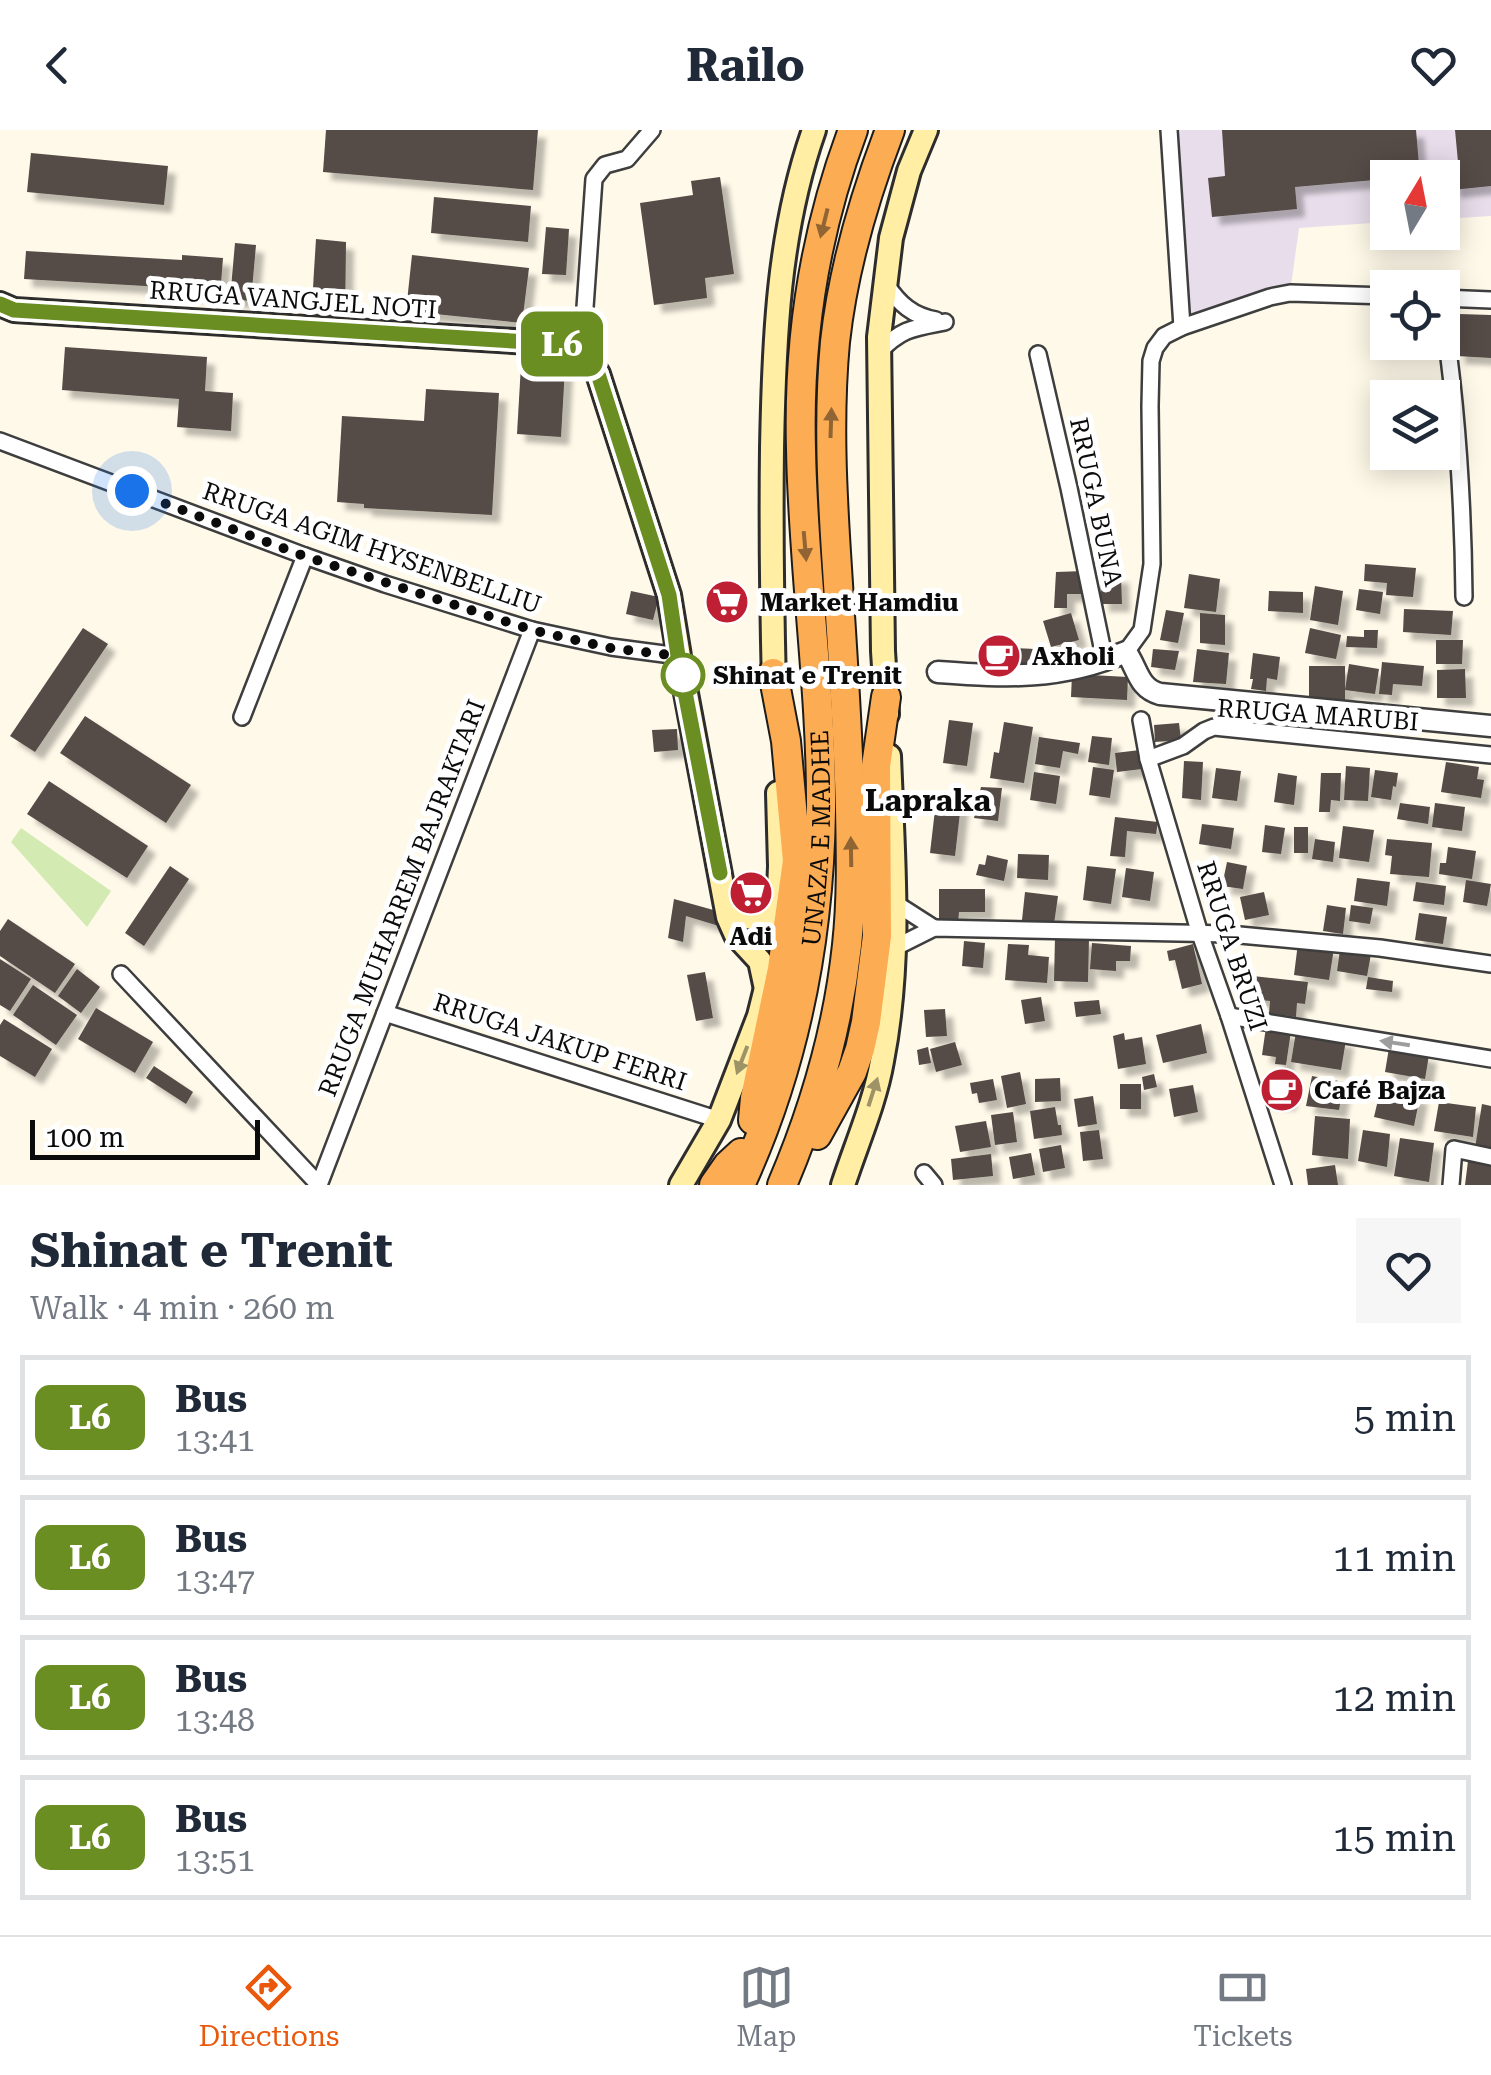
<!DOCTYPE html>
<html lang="en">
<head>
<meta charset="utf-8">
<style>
  :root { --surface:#fff; --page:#f6f6f7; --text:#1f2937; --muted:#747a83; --line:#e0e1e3; --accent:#ea580c }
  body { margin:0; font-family:"Roboto Serif",serif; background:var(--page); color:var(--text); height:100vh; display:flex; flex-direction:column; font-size:38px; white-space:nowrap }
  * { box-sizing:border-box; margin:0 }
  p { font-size:32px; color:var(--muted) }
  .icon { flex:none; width:55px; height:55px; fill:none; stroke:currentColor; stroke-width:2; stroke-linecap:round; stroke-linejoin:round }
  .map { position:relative; height:1055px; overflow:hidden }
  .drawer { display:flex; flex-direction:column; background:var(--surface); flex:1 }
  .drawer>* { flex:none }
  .badge { padding:0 20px; border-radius:15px; font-size:35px; line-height:65px }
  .needle { width:65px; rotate:10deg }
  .tools { position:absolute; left:1370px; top:30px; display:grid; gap:20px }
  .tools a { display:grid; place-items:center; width:90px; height:90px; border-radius:0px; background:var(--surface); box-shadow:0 5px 25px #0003; font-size:50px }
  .scale { position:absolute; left:30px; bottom:25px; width:230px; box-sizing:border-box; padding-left:10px; border:5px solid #0b0b0b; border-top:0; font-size:28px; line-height:35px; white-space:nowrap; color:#0b0b0b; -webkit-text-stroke:8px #fff; paint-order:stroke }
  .you { position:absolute; width:50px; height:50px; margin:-25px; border:8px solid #fff; border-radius:50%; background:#1a73e8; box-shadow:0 0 0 15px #1a73e833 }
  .map>.badge { position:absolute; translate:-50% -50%; box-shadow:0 0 0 5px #fff }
  .round { display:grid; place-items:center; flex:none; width:105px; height:105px; border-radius:0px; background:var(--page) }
  .overview { display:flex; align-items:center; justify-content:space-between; height:170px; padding:0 30px }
  h1 { font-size:48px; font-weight:700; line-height:75px }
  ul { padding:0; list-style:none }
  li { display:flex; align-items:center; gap:30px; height:125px; margin:0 20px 15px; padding:0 10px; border:5px solid var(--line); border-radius:0px }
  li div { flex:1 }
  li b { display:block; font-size:38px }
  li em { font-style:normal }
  li .badge { min-width:110px; font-weight:700; text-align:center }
  header { display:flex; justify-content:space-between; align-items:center; height:130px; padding:0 30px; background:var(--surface); font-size:45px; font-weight:700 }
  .menu { display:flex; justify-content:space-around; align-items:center; height:140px; border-top:2px solid var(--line); background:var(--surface); font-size:28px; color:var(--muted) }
  .menu a { display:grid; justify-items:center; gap:5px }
  .menu .active { color:var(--accent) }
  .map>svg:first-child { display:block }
  .industrial { fill:#e8deeb }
  .green { fill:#d3eab2 }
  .building { fill:#544b47; filter:url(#shadow) }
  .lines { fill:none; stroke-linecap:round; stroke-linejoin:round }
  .minor-casing { stroke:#3e3e3e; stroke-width:20 }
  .tertiary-casing { stroke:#3e3e3e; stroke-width:25 }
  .secondary-casing { stroke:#2d2d2d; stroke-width:28 }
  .trunk-casing { stroke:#1c1c1c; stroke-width:32 }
  .minor { stroke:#fff; stroke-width:15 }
  .tertiary { stroke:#fff; stroke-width:20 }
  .secondary { stroke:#ffeea4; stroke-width:22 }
  .trunk { stroke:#fcac53; stroke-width:28 }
  .oneway { fill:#906433 }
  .oneway2 { fill:#9d9d9d }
  .oneway3 { fill:#9d9367 }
  .line-casing { stroke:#fff; stroke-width:22 }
  .line { stroke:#6b8e23; stroke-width:15 }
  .walk { stroke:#0b0b0b; stroke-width:10; stroke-dasharray:0 18 }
  .stop-dot { fill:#fff; stroke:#6b8e23; stroke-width:5 }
  .labels { text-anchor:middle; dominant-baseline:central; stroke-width:10; stroke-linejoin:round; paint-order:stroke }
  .street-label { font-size:25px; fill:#0b0b0b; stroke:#fff }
  .poi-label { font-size:25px; font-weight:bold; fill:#0b0b0b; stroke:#fff; text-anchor:start }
  .stop-label { font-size:25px; font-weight:bold; fill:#0b0b0b; stroke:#fff; text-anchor:start }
  .quarter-label { font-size:30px; font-weight:bold; fill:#0b0b0b; stroke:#fff }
</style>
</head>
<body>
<header><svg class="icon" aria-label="back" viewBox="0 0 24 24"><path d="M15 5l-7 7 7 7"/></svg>Railo<svg class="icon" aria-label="heart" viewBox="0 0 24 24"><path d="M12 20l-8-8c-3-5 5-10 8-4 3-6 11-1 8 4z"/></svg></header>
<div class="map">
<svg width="1491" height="1055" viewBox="0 0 1491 1055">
  <defs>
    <filter id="shadow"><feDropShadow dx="8" dy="8" stdDeviation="2.5" flood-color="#0004"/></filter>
  </defs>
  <rect width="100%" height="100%" fill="#fff9e9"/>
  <polygon class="industrial" points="1169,0 1491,0 1491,86 1443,89 1442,48 1388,48 1387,92 1299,98 1290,163 1182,197"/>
  <polygon class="green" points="21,698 111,761 87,797 11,712"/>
  <g class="building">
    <polygon points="326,0 538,0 533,60 323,42"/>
    <polygon points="1222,0 1416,0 1420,46 1295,57 1297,79 1212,87 1208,48 1225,46"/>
    <polygon points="1455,0 1491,0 1491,56 1452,60 1449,33 1458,32"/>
    <polygon points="31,23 168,36 164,75 27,62"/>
    <polygon points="720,47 734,144 705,148 707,168 654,175 640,73 693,65 691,51"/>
    <polygon points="434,67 531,76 528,112 431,103"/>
    <polygon points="546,97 569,99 566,145 542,144"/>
    <polygon points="316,109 346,112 345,192 311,190"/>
    <polygon points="235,113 256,115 251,171 230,169"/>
    <polygon points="26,121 182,130 182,125 223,128 220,166 180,163 180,158 24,149"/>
    <polygon points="412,125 529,138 522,193 406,181"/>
    <polygon points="1459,184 1491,185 1491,228 1457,226"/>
    <polygon points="65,217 207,227 205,261 233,263 231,301 177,297 179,269 62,260"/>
    <polygon points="521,235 565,238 561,307 517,304"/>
    <polygon points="426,259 499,263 492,385 364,378 364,374 337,372 342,286 424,291"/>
    <polygon points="1365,434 1416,438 1413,467 1386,465 1387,453 1364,451"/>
    <polygon points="1084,441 1084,464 1067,464 1067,478 1054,478 1056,442"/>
    <polygon points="1189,444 1220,449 1216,482 1184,478"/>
    <polygon points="1121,445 1122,474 1101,474 1100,446"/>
    <polygon points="1315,456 1343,461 1338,495 1310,490"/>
    <polygon points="1359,459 1383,462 1380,484 1356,480"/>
    <polygon points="631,461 659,467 653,490 626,484"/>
    <polygon points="1269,461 1303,462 1303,483 1268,481"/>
    <polygon points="1404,479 1453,481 1451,505 1403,502"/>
    <polygon points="1166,480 1184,483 1178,513 1160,510"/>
    <polygon points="1071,483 1079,510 1051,517 1043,491"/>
    <polygon points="1200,483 1225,485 1225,515 1200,513"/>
    <polygon points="83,498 108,514 35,622 10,606"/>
    <polygon points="1310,498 1341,505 1336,529 1305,523"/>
    <polygon points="1364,500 1378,500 1377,518 1346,517 1347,506 1364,507"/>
    <polygon points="1436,510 1463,510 1462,534 1436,534"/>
    <polygon points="992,517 1035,519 1034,534 991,532"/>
    <polygon points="1153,519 1179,521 1175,540 1151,537"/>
    <polygon points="1197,519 1229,523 1226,554 1193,552"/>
    <polygon points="1253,523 1280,527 1277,550 1267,548 1266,561 1251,559 1253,549 1250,549"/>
    <polygon points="1382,532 1424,536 1422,556 1393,554 1392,565 1379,564"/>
    <polygon points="1349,534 1379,539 1375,564 1345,560"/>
    <rect x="1309" y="536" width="36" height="34"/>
    <polygon points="1465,539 1466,568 1437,568 1437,540"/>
    <polygon points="1072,544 1128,547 1127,570 1071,567"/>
    <polygon points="85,586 191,655 166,693 60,623"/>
    <polygon points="949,590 973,593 967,636 943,633"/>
    <polygon points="1004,592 1033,597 1024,653 990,648 994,622 999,623"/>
    <polygon points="1179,593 1181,610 1155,612 1154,595"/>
    <polygon points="677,599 678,620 654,622 652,600"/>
    <polygon points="1092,606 1112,608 1109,635 1088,632"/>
    <polygon points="1039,607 1080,613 1078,624 1063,621 1060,638 1035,634"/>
    <polygon points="1140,620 1142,639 1117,642 1115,623"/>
    <polygon points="1184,631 1203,632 1201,670 1182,668"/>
    <polygon points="1446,632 1479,637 1477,649 1484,650 1481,668 1441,662"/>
    <polygon points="1346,636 1370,638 1368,671 1344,670"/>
    <polygon points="1093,637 1114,640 1110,668 1089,665"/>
    <polygon points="1216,638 1241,641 1237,671 1212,668"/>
    <polygon points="1375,640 1398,643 1396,657 1393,656 1391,670 1371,667"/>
    <polygon points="1034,642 1060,646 1056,674 1030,670"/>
    <polygon points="1278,643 1297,646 1294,675 1274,672"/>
    <polygon points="1321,643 1341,643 1340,671 1331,670 1330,682 1319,682"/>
    <polygon points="49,651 148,716 127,748 27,684"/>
    <polygon points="981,657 1002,658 998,691 974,688"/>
    <polygon points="936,671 961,674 955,726 930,723"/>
    <polygon points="1400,673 1430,677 1428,694 1397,689"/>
    <polygon points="1435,673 1465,677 1462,701 1432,697"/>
    <polygon points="1115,687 1158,692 1156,704 1127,701 1125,727 1110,726"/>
    <polygon points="1202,694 1234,698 1231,719 1199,714"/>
    <polygon points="1265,695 1285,698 1281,724 1262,722"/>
    <polygon points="1343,696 1374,700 1369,732 1339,728"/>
    <rect x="1294" y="697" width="14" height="26"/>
    <polygon points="1315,709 1335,712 1333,732 1312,729"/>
    <polygon points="1387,709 1432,713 1429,747 1390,744 1392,726 1385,725"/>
    <polygon points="1448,717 1476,721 1472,749 1439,744 1440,733 1446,733"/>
    <polygon points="1018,724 1049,725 1048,750 1017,748"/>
    <polygon points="987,725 1008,730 1004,751 976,745 979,734 985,735"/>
    <polygon points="1227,732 1247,736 1243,759 1222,756"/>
    <polygon points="170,736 189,749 144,816 125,803"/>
    <polygon points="1087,736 1116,739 1111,774 1083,770"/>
    <polygon points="1126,738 1154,742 1150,771 1122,767"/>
    <polygon points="1357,748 1390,752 1387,776 1354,771"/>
    <polygon points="1466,750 1491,754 1487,776 1463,772"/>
    <polygon points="1416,752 1446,756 1444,775 1413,771"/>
    <polygon points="939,759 985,759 985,782 959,782 958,793 939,793"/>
    <polygon points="1025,762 1058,766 1054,794 1022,790"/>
    <polygon points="1264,762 1269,785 1245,790 1240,767"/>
    <polygon points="674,769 717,781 719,796 686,786 683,812 668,808"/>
    <polygon points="1327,775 1346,778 1343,804 1323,801"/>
    <polygon points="1351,775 1373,778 1370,794 1349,791"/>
    <polygon points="1419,783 1447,787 1443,814 1415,810"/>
    <polygon points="8,789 75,834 55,863 0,826 0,801"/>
    <polygon points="1055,807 1089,808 1088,852 1054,851"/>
    <polygon points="964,811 985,813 983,838 962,836"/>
    <polygon points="1092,813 1131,816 1130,831 1116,831 1116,841 1090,839"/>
    <polygon points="1298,813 1334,818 1329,850 1294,845"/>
    <polygon points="1008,814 1029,815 1028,825 1049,827 1047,853 1005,850"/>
    <polygon points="1193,814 1202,854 1182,859 1175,830 1169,831 1167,821"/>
    <polygon points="1340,820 1371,824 1367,846 1337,841"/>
    <polygon points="0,829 31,849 10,881 0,875"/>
    <polygon points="77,839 100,857 81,883 58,866"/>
    <polygon points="705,842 713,888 696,891 687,845"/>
    <polygon points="1244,845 1308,852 1305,874 1297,873 1296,887 1269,883 1270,871 1242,868"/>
    <polygon points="1368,847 1393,851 1392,862 1366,859"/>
    <polygon points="33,855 77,885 56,915 13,885"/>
    <polygon points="1041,867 1045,891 1025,894 1021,870"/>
    <polygon points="1099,870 1101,884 1076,887 1074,872"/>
    <polygon points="96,878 153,912 135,943 78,909"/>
    <polygon points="945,879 947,906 926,907 924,880"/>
    <polygon points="4,889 52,919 35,947 0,926 0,895"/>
    <polygon points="1201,894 1207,923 1163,933 1156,905"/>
    <polygon points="1266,897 1291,901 1286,935 1275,934 1276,927 1262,925"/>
    <polygon points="1296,902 1346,910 1341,940 1291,932"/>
    <polygon points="1124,903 1125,910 1142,907 1146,934 1118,939 1113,906"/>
    <polygon points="955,912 962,935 936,942 930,919"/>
    <polygon points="928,917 931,933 919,935 917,920"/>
    <polygon points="1389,918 1429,925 1425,949 1385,942"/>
    <polygon points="154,936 193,962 186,974 146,948"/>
    <polygon points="1020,942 1026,974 1007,978 1001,946"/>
    <polygon points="1154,944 1157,957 1144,960 1142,947"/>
    <polygon points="1268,946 1291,949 1288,973 1265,970"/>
    <polygon points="1312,946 1344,952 1339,980 1306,976"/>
    <polygon points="1060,948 1061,971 1035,972 1035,949"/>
    <polygon points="993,949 997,970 979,973 977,963 972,964 970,953"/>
    <rect x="1120" y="954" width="21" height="25"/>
    <polygon points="1193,955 1198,982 1174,987 1169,959"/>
    <polygon points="1381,957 1420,966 1414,996 1374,987"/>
    <polygon points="1093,966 1097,994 1078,997 1074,969"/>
    <polygon points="1439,972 1476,977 1473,1007 1434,1001"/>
    <polygon points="1482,974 1491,976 1491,1021 1475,1018"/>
    <polygon points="1055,977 1058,995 1061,995 1062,1005 1034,1009 1030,981"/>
    <polygon points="1013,982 1017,1012 995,1015 991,985"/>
    <polygon points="1315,986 1350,989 1348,1029 1312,1025"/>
    <polygon points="986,991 991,1017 960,1022 955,996"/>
    <polygon points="1099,1000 1103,1029 1083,1031 1080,1002"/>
    <polygon points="1363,1000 1390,1004 1387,1037 1358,1031"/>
    <polygon points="1400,1008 1434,1013 1429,1052 1394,1046"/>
    <polygon points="1061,1015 1065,1038 1043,1042 1039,1019"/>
    <polygon points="1031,1023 1035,1045 1013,1049 1009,1027"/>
    <polygon points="991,1024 993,1046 953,1050 951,1029"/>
    <polygon points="1468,1031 1491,1035 1491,1055 1465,1055"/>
    <polygon points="1335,1035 1338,1055 1308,1055 1306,1039"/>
  </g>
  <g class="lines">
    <defs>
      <g id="minor">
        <polyline points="1169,0 1182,197"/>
        <path d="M886,154C899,174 913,186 936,190"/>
        <polyline points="1442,168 1491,170"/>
        <path d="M1442,178C1457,273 1463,371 1464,467"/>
        <polyline points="582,220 594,49 605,35 627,29 652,0"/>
        <path d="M879,222C902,198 914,198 945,192"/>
        <polyline points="1038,224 1069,358 1105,531"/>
        <polyline points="0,311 305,426 385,454 532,500 611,517 679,526"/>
        <polyline points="1126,522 1142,500 1152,434 1150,276 1151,231 1155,218 1164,206 1182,197 1270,167 1290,163 1388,166"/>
        <polyline points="242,587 305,426"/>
        <polyline points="1141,590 1148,629 1200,804 1229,886 1283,1055"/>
        <polyline points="1148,629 1183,616 1204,601 1214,597 1491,625"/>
        <polyline points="895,773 934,798"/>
        <polyline points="896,817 934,798 1229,804 1380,818 1491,834"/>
        <polyline points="121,844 319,1055"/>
        <polyline points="385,883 719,990"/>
        <polyline points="1229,886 1491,929"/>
        <polyline points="924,1043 934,1055"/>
        <polyline points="319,1055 532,500"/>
        <polyline points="1451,1055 1454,1019 1491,1027"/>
      </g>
      <path id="tertiary" d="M938,542C1009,547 1059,550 1126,522C1138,539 1138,558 1160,564L1491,596"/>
      <g id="secondary">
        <polyline points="0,174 14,180 562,214 582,220 598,244 669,465 679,526 728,787 736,805 760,831 766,859"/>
        <path d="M774,556C772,477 771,398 772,318C774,211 778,102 814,0"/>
        <polyline points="887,584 883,521 879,207 891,108 909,41 926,0"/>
        <polyline points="778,663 780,736 778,786"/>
        <path d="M727,777C743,794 770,790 779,768"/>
        <polyline points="681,1055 719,990 759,886 765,862"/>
        <path d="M843,1055C856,1015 875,972 882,931C902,827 893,730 889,626"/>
      </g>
      <g id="trunk">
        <polyline points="753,990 755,968 782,839 797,731 786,611 773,543"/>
        <polyline points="817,1005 852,942 860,919 866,892 877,806 876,636 886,567"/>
        <polyline points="714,1055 728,1035 741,1023"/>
        <path id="s1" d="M740,1055C794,938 819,809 821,681C822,560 803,439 801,319C798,210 815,101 853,0"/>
        <path d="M782,1055C815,978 838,899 847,815C852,770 851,725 850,679C848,599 842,518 837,438C832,362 828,287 835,212C843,139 864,68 890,0"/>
      </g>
    </defs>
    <use href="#minor" class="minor-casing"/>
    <use href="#tertiary" class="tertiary-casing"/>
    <use href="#secondary" class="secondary-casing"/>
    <use href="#trunk" class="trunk-casing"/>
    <use href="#minor" class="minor"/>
    <use href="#tertiary" class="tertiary"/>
    <use href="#secondary" class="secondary"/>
    <use href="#trunk" class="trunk"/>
  </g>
  <defs><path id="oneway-solid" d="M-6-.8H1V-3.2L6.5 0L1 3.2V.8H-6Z" transform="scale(2.5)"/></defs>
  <g class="oneway">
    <use href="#oneway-solid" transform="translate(824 93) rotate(104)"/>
    <use href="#oneway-solid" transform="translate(831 293) rotate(-88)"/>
    <use href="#oneway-solid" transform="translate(805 416) rotate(85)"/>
    <use href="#oneway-solid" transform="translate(851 722) rotate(-91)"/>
  </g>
  <use class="oneway2" href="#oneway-solid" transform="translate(1395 913) rotate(-171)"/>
  <g class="oneway3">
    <use href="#oneway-solid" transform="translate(742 930) rotate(111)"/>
    <use href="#oneway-solid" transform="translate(873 962) rotate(-72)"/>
  </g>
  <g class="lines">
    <defs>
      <polyline id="line" points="0,174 14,180 562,214 582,220 598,244 669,465 678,526 720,743"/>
    </defs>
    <use href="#line" class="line-casing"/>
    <use href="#line" class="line"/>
    <polyline class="walk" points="132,361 304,426 532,500 610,518 678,526 683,545"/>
  </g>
  <defs>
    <symbol id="supermarket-disc" viewBox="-11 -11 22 22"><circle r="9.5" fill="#bf1f32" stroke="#fff"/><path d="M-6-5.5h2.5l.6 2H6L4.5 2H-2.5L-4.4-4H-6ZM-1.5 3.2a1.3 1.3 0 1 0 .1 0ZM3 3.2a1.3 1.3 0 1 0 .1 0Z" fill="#fff"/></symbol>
    <symbol id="cafe-disc" viewBox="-11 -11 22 22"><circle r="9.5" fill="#bf1f32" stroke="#fff"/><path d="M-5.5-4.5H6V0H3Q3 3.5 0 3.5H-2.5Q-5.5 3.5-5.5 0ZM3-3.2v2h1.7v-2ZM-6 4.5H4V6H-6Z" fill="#fff"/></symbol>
  </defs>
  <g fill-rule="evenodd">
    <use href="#supermarket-disc" x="702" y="447" width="50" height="50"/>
    <use href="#cafe-disc" x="974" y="501" width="50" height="50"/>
    <use href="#supermarket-disc" x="726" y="738" width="50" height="50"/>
    <use href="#cafe-disc" x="1257" y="935" width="50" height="50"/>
  </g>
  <circle class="stop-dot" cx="683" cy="545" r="20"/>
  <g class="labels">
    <g class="street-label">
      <text transform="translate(293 170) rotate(4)">RRUGA VANGJEL NOTI</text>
      <text transform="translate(1096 372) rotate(78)">RRUGA BUNA</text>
      <text transform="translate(372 418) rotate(19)">RRUGA AGIM HYSENBELLIU</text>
      <text transform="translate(1318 585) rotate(4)">RRUGA MARUBI</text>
      <text stroke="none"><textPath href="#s1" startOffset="358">UNAZA E MADHE</textPath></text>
      <text transform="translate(402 768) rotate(-69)">RRUGA MUHARREM BAJRAKTARI</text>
      <text transform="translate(1232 816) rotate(72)">RRUGA BRUZI</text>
      <text transform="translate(560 912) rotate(18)">RRUGA JAKUP FERRI</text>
    </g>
    <g class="poi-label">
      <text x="760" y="472">Market Hamdiu</text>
      <text x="1032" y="526">Axholi</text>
      <text x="751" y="806" text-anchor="middle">Adi</text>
      <text x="1314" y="960">Café Bajza</text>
    </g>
    <g class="stop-label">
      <text x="713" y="545">Shinat e Trenit</text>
    </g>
    <g class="quarter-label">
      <text x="928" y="670">Lapraka</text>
    </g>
  </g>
</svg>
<div class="tools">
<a><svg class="needle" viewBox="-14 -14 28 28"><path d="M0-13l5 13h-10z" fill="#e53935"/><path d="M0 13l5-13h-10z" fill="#747a83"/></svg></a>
<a><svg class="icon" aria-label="locate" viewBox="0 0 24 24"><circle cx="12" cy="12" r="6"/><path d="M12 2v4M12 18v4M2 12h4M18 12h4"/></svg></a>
<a><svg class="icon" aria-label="layers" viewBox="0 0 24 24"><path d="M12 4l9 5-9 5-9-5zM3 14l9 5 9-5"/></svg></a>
</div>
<div class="scale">100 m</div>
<div class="you" style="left:132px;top:361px"></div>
<b class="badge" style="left:562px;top:214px;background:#6b8e23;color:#fff">L6</b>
</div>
<section class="drawer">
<div class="overview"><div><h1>Shinat e Trenit</h1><p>Walk · 4 min · 260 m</p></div><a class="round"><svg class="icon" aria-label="heart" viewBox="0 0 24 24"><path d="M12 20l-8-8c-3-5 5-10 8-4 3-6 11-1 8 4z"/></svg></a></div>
<ul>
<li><span class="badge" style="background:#6b8e23;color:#fff">L6</span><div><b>Bus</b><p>13:41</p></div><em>5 min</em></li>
<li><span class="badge" style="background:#6b8e23;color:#fff">L6</span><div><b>Bus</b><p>13:47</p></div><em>11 min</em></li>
<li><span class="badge" style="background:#6b8e23;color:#fff">L6</span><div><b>Bus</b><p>13:48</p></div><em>12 min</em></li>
<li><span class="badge" style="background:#6b8e23;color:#fff">L6</span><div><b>Bus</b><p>13:51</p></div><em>15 min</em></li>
</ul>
</section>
<nav class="menu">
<a class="active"><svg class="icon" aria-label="directions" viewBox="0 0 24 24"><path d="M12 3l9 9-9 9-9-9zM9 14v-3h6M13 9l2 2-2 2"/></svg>Directions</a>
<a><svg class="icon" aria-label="map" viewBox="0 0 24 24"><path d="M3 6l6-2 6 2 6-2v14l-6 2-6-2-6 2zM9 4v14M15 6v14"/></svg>Map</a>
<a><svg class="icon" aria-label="tickets" viewBox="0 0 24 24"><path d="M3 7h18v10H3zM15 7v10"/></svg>Tickets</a>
</nav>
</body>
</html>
